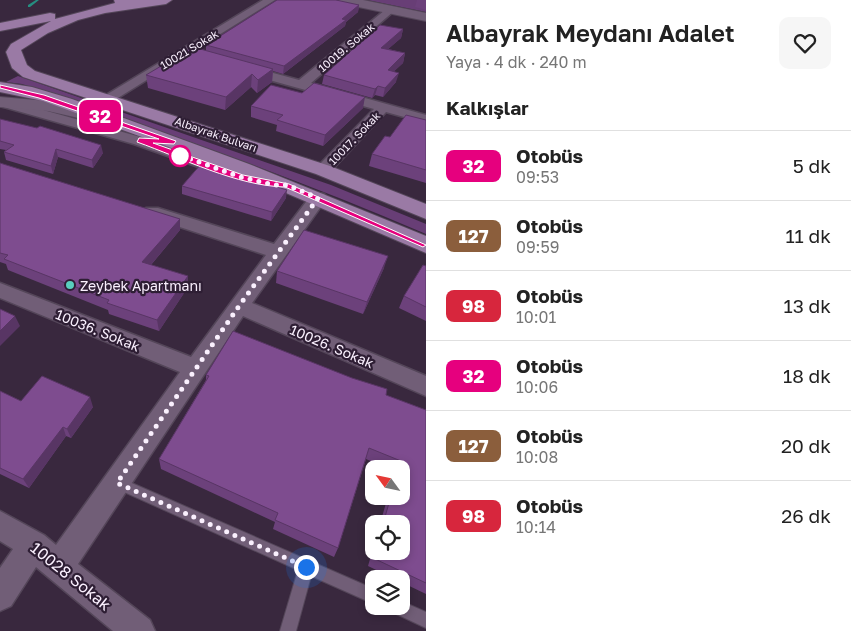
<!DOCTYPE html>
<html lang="tr">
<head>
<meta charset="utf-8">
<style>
  :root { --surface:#fff; --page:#f6f6f6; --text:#222; --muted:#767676; --line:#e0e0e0 }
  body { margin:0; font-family:"Golos Text",sans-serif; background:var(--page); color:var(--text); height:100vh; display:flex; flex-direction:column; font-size:19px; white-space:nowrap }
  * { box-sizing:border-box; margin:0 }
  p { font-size:16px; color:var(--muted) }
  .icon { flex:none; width:28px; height:28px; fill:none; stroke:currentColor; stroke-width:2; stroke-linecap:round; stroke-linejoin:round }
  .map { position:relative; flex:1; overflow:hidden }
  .side { display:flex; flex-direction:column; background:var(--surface); width:425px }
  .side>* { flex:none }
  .badge { padding:0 10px; border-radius:8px; font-size:18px; line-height:32px }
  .needle { width:32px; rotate:303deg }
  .tools { position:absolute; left:365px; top:460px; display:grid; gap:10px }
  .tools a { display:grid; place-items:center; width:45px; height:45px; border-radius:10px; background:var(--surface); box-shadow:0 2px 8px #0003; font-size:25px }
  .you { position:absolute; width:25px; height:25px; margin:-12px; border:4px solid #fff; border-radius:50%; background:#1a73e8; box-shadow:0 0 0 8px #1a73e833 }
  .map>.badge { position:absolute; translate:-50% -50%; box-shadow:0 0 0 2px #fff }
  h2 { padding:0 20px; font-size:19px; line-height:45px }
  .round { display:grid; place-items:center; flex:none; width:52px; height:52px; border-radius:10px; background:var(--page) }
  .headline { display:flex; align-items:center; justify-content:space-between; height:85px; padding:0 20px }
  h1 { font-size:24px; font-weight:600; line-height:38px }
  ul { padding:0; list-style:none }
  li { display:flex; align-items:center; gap:15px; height:70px; padding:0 20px; border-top:1px solid var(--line) }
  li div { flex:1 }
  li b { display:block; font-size:19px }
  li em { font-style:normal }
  li .badge { min-width:55px; font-weight:700; text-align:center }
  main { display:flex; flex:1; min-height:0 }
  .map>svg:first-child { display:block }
  .green { fill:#683e76 }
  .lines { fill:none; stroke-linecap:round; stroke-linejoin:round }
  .stream { fill:#268e81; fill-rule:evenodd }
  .lane-casing { stroke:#544659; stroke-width:2 }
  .street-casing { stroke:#544659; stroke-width:3 }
  .secondary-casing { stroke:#544659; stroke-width:2 }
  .primary-casing { stroke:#544659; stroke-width:2 }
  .lane { fill:#715e77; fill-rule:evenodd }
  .street { fill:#715e77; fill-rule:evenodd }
  .secondary { fill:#715e77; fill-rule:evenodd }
  .primary { fill:#9a7aa5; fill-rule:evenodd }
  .wall { fill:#6c417b }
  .shaded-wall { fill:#583564 }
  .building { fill:#7e4c8f; stroke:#583564 }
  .line { fill:#e6007e; stroke:#fff }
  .walk { stroke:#faf0fe; stroke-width:5; stroke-dasharray:0 9 }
  .stop-dot { fill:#fff; stroke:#e6007e; stroke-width:2.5 }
  .poi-dot { fill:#59cebe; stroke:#2e1e34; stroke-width:2 }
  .labels { text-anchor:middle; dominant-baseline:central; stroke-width:4.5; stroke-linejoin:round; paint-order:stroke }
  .far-street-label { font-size:11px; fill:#faf0fe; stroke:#2e1e34 }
  .poi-label { font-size:14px; fill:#faf0fe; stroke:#2e1e34; text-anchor:start }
  .street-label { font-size:14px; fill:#faf0fe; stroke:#2e1e34 }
  .near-street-label { font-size:16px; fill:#faf0fe; stroke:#2e1e34 }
</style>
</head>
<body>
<main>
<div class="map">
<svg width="426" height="631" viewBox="0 0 426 631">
  <rect width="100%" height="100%" fill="#39283e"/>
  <g class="green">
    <polygon points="367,0 426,0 426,12"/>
    <path d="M18,76L331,185L426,224V234C294,177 159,130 22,84L6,82Z"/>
  </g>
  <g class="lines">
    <polygon class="stream" points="36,0 39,0 30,7 28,7 28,5"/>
    <defs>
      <g id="lane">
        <polygon points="118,477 374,589 374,604 311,576 296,631 280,631 298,570 113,487 112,483 113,479"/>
        <polygon points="401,601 426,612 426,628 390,611 388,606 401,606"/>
      </g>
      <g id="street">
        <polygon points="263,0 275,0 113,101 103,101 101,98"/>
        <polygon points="390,6 395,9 394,11 311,83 426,115 426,123 386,112 329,173 317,173 315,170 317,167 374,109 240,72 238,69 244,65 299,80"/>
        <polygon points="0,98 144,138 247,174 249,177 241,182 235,180 134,144 0,106"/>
        <polygon points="318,193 324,194 327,198 252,303 426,376 426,396 243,316 78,564 150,620 155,631 113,631 36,567 11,606 0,611 0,568 13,549 0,541 0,511 44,535 56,545 180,372 0,298 0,283 191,357 266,255 146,216 143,212 146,208 158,208 274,244 312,194"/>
      </g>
      <g id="secondary">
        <polygon points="338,0 363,0 426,13 426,21 344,4"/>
        <polygon points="0,97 48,101 111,114 114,118 111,122 105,124 48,111 0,107"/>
      </g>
      <g id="primary">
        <polygon points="114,0 172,0 166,4 105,13 78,20 48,33 21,50 27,65 35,71 330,166 426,204 426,219 316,174 23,77 12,68 6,52 11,44 51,21 0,31 0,23 50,13 55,14 55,19 115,3"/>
        <polygon points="0,82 32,87 72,99 249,164 426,236 426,253 272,187 161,144 43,101 0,92"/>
      </g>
    </defs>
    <use href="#lane" class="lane-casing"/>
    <use href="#street" class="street-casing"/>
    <use href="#secondary" class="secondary-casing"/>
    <use href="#primary" class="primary-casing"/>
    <use href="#lane" class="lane"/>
    <use href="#street" class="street"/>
    <use href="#secondary" class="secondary"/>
    <use href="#primary" class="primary"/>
  </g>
  <g class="wall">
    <polygon points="417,0 426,0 426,10 415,7"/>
    <polygon points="359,5 358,12 346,22 345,26 283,74 273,71 272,82 257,93 251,87 225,110 148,88 146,75 206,51 206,45"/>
    <polygon points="403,29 401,38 388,49 405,53 403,63 394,71 396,82 383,97 375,95 372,98 322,84 324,75"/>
    <polygon points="302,93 363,108 323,146 276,131 277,125 251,117 251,106"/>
    <polygon points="0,119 103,153 93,168 58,157 53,174 6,160 4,152 6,150 0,149"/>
    <polygon points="426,120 426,183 369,166 372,154 390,137"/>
    <polygon points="0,163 180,230 151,265 188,276 188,287 159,331 109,314 108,310 8,270 6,264 0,262"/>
    <polygon points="182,186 286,198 271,221 182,194"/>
    <polygon points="426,266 426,321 399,308 404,296"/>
    <polygon points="384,268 363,314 276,283 277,271"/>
    <polygon points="206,375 386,395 426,410 426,594 401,582 401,579 395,579 368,566 374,545 374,551 401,551 401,524 380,524 388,496 401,496 401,469 389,469 366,459 338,548 334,557 273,529 275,522 161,469 159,459 206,380"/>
    <polygon points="0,391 21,401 93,407 71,438 66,436 29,488 0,474"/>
  </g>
  <g class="shaded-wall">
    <polygon points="359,5 358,12 346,22 345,26 283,74 284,66"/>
    <polygon points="403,29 401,38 379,57 381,48"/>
    <polygon points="405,53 403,63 386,79 388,70"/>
    <polygon points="273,69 272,82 257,93 258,80"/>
    <polygon points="399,73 396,82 383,97 385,88"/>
    <polygon points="252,74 251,87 225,110 226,97"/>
    <polygon points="378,86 375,95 372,98 375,89"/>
    <polygon points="365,97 363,108 323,146 325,135"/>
    <polygon points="101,145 103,153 93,168 92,160"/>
    <polygon points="56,149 58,157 53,174 51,166"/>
    <polygon points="287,190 286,198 271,221 272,212"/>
    <polygon points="180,219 180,230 144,273 142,262"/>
    <polygon points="388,256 384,268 363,314 367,302"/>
    <polygon points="188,276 188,287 159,331 157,320"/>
    <polygon points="15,316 20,326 0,346 0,331"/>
    <polygon points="90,397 93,407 71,438 67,429"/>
    <polygon points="63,427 66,436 29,488 23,479"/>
  </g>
  <g class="building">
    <polygon points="277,0 336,0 359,5 342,19 346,20 284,66 206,45"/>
    <polygon points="380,25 403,29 381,48 405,53 388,70 399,73 385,88 378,86 375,89 324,75"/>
    <polygon points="193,47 273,69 258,80 252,74 226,97 146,75"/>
    <polygon points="314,83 365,97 325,135 277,120 283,115 251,106 271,85 302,93"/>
    <polygon points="406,115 426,120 426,170 372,154 385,136 390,137"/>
    <polygon points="0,119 37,128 40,126 101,145 92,160 56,149 51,166 4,152 14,145 0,141"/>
    <polygon points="0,163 180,219 142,262 188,276 157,320 107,303 109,300 4,259 8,255 0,253"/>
    <polygon points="201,164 287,190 272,212 182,186"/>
    <polygon points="304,230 388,256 367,302 277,271"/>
    <polygon points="423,265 426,266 426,307 404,296"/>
    <polygon points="0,309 15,316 0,331"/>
    <polygon points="233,331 352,378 387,389 386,395 426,410 426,583 373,558 375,551 401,551 401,524 383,524 391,496 401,496 401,469 399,469 401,461 369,448 338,548 275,520 278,513 159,459 209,376 206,375"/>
    <polygon points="42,376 90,397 67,429 63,427 23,479 0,468 0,391 21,401"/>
  </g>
  <path class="line" d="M0,85L44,95L176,141L174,144L153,143L243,175L289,184L426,245L423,247L285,187C237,186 182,158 137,142L139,138L159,139L39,98L0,88Z"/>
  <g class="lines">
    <polyline class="walk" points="180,156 177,154 240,177 274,185 287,185 318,198 239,306 117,483 306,567"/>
  </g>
  <circle class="stop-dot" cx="180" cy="156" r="10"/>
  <circle class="poi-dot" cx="70" cy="285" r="5"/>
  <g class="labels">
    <g class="far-street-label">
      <text transform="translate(346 47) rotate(-40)">10019. Sokak</text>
      <text transform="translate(189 49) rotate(-31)">10021 Sokak</text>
      <text transform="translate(216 134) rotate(19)">Albayrak Bulvarı</text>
      <text transform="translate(354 138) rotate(-46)">10017. Sokak</text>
    </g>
    <g class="poi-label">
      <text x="80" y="285">Zeybek Apartmanı</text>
    </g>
    <g class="street-label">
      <text transform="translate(98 330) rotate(22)">10036. Sokak</text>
      <text transform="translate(332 346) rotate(23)">10026. Sokak</text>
    </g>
    <g class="near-street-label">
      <text transform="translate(71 576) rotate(39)">10028 Sokak</text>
    </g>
  </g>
</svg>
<div class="tools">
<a><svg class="needle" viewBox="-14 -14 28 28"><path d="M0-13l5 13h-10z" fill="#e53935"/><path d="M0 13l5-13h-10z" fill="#767676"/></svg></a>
<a><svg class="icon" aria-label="locate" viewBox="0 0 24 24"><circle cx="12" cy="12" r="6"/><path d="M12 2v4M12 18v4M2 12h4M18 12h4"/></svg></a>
<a><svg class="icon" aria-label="layers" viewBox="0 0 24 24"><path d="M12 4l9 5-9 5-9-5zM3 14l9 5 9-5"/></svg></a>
</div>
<div class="you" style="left:306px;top:567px"></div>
<b class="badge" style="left:100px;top:116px;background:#e6007e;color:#fff">32</b>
</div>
<section class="side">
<div class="headline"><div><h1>Albayrak Meydanı Adalet</h1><p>Yaya · 4 dk · 240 m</p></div><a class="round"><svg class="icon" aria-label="heart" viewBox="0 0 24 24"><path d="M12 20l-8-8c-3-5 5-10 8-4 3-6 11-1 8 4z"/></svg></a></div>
<h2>Kalkışlar</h2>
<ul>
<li><span class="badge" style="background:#e6007e;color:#fff">32</span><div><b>Otobüs</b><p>09:53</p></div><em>5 dk</em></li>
<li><span class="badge" style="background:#8b5e3c;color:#fff">127</span><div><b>Otobüs</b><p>09:59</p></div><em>11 dk</em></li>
<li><span class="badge" style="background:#d7263d;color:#fff">98</span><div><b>Otobüs</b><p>10:01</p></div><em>13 dk</em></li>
<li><span class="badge" style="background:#e6007e;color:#fff">32</span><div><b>Otobüs</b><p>10:06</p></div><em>18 dk</em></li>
<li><span class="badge" style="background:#8b5e3c;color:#fff">127</span><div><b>Otobüs</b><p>10:08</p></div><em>20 dk</em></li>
<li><span class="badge" style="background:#d7263d;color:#fff">98</span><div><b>Otobüs</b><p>10:14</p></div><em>26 dk</em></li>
</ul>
</section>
</main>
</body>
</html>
